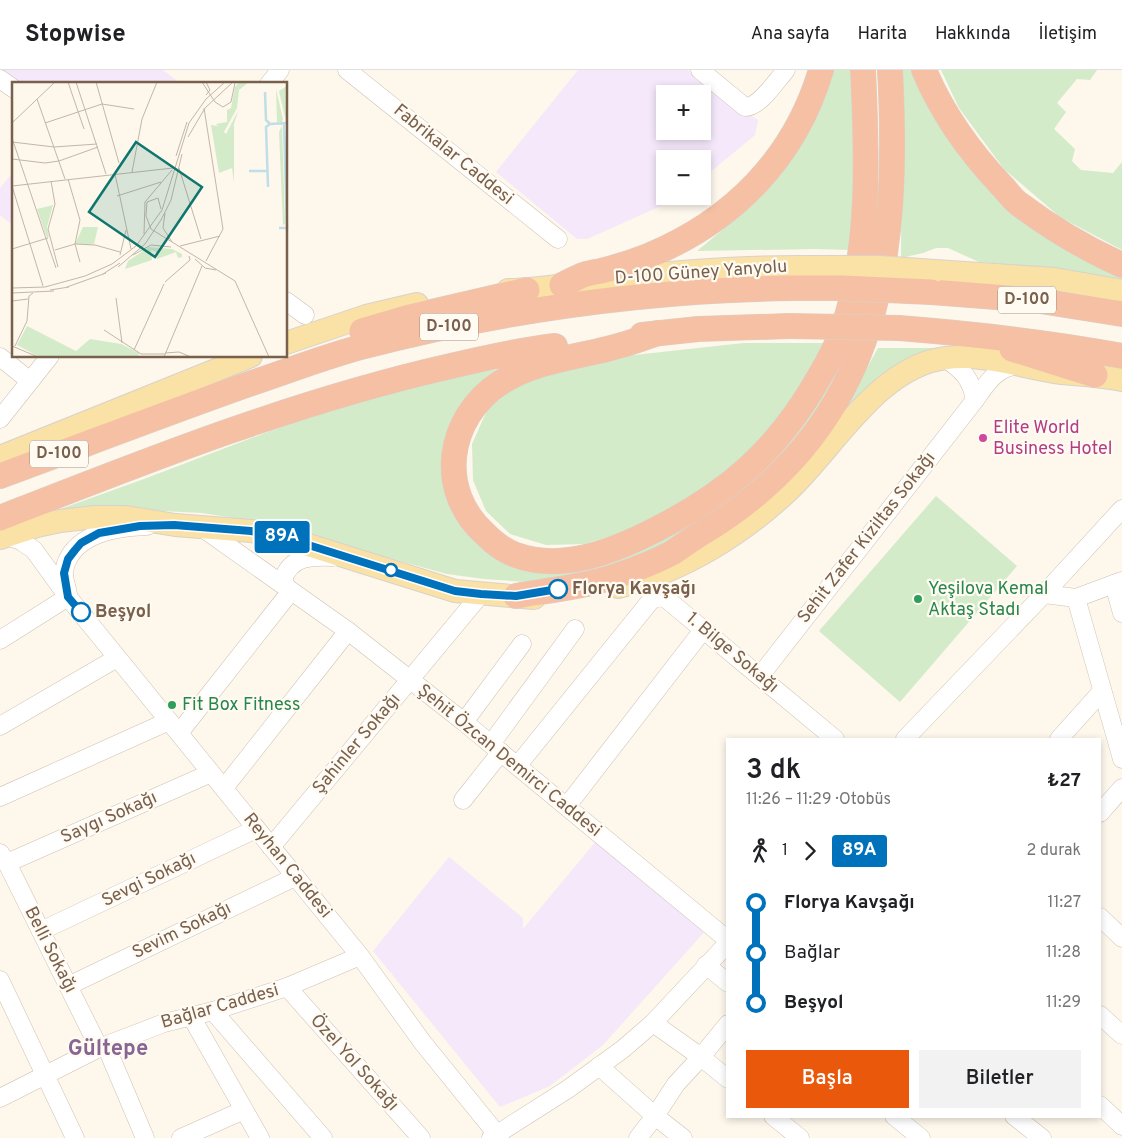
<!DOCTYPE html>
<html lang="tr">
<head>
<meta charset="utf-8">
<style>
  :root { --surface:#fff; --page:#f2f2f2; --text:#202124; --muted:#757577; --line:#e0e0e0; --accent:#ea580c }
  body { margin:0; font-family:Overpass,sans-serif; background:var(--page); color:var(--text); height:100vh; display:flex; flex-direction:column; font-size:19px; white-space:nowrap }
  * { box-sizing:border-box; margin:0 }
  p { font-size:16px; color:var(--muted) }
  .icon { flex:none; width:28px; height:28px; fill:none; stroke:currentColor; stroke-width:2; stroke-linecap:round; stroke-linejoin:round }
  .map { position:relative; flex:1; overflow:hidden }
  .details { position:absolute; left:726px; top:668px; width:375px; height:380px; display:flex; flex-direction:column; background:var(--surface); border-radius:0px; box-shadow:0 2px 8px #0003 }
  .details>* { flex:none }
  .badge { padding:0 10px; border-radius:4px; font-size:18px; line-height:32px }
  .controls { position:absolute; left:656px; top:15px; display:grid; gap:10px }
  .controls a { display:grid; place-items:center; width:55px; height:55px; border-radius:0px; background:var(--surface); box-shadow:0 2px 8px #0003; font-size:25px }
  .map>.badge { position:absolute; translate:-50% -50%; box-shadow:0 0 0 2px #fff }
  .legs { display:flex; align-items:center; gap:8px; height:55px; padding:0 20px; font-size:16px }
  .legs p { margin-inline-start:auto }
  .headline { display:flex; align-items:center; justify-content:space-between; height:85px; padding:0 20px }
  h1 { font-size:28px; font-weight:600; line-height:38px }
  .action { display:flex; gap:10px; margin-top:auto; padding:10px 20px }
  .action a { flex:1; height:58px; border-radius:0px; background:var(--accent); color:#fff; font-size:20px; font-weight:600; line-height:58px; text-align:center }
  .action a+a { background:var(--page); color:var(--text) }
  ul { padding:0 20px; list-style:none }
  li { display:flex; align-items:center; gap:18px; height:50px; font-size:19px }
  li i { display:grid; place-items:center; width:8px; height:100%; margin:0 6px; background:currentColor }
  li i::after { content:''; width:12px; height:12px; margin:-6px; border:4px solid; border-radius:50%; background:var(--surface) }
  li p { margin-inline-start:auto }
  li:first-child i { background:linear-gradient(#0000 50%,currentColor 0) }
  li:last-child i { background:linear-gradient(currentColor 50%,#0000 0) }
  header { display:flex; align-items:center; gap:30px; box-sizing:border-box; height:70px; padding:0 25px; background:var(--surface); border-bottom:1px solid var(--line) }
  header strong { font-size:24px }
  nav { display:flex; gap:28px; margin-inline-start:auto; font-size:18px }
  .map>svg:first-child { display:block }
  .education { fill:#f4e8fa; fill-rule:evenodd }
  .green { fill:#d4ebc9 }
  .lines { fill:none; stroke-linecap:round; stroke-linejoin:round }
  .minor-casing { stroke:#d0c0b0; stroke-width:19 }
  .major-casing { stroke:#d9d2cd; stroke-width:24 }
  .highway-casing { stroke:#d9d2cd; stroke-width:26 }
  .minor { stroke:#fff; stroke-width:18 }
  .major { stroke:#fae1a6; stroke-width:22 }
  .highway { stroke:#f6c0a4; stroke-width:25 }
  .major-bridge-casing { stroke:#d9d2cd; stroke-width:24; stroke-linecap:butt }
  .highway-bridge-casing { stroke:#d9d2cd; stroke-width:26; stroke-linecap:butt }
  .major-bridge { stroke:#fae1a6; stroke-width:22 }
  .highway-bridge { stroke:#f6c0a4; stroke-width:25 }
  .line-1-casing { stroke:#fff; stroke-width:11 }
  .line-1 { stroke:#0072bc; stroke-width:8 }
  .hotel-dot { fill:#d1479c; stroke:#fffbf2; stroke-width:2 }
  .stop-1-dot { fill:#fff; stroke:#0072bc; stroke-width:2.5 }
  .leisure-dot { fill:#2e9e5b; stroke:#fffbf2; stroke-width:2 }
  .labels { text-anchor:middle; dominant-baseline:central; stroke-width:4.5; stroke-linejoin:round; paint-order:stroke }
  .shield { fill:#fffbf2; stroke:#a18e7e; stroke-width:1 }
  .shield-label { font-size:16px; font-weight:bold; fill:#79604d }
  .street-label { font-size:18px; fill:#79604d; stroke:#fffbf2 }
  .hotel-label { font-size:18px; fill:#b23c85; stroke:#fffbf2; text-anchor:start }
  .stop-label { font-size:18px; font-weight:bold; fill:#79604d; stroke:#fffbf2; text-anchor:start }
  .leisure-label { font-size:18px; fill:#27864d; stroke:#fffbf2; text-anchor:start }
  .district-label { font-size:22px; font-weight:bold; fill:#886694; stroke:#fffbf2 }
  .inset-river { fill:none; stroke:#bfdee7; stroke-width:2.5 }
  .inset-road { fill:none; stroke:#c4b6a7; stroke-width:1 }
  .view { fill:#0f766e; fill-opacity:0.15; stroke:#0f766e; stroke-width:2.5 }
  .inset-edge { fill:none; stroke:#79604d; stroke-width:2.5 }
</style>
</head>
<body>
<header>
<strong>Stopwise</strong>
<nav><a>Ana sayfa</a><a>Harita</a><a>Hakkında</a><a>İletişim</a></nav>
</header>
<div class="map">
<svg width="1122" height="1068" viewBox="0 0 1122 1068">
  <rect width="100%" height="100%" fill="#fdf7ec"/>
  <g class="education">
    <polygon points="0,0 163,0 181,14 17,14"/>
    <path d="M578,0H688L720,26L758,50L755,65L703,108L702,89H665V126H679L672,131L587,169H577L496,102ZM665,24H702V61H665Z"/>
    <polygon points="14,101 14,156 0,145 0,118"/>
    <polygon points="597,770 707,859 603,975 550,1016 500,1037 373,881 449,787 523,848 523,859"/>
  </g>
  <g class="green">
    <polygon points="828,0 855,0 857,81 851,180 816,179 697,181 727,156"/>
    <polygon points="902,0 916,0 975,100 1122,205 1122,212 1071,200 979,192 948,178 936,178 923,183 901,188"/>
    <polygon points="941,0 1097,0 1090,10 1077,9 1057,33 1066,42 1054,59 1075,79 1072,91 1081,100 1113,103 1122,92 1122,180 1060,147 1004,99 959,38"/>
    <polygon points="744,273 824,273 791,338 742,392 685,435 635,459 585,474 546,475 510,464 486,441 473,410 472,374 488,338 520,313 559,298 634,285"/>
    <polygon points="844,274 838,309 783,388 703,456 597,504 526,512 484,509 447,504 252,451 202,443 142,440 52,442 144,409 320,342 446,308 500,299 475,320 447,412 511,494 697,448"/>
    <polygon points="878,278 941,278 836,353"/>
    <polygon points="936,426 1017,496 900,632 819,561"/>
  </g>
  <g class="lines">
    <defs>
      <g id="minor">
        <polyline points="347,0 558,169"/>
        <path d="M700,0L745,37C760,37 776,11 786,0"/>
        <polyline points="0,9 14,19"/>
        <polyline points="269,14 280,0"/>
        <polyline points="286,231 305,245"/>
        <polyline points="0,287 30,311"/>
        <path d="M945,288C963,301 971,308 975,330"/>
        <polyline points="0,349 50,286"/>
        <polyline points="201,457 348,561 464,652 728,870"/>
        <polyline points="7,466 21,471 34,480 68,527 360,886 423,973 500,1068"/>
        <polyline points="1114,514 1122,543"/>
        <path d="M287,518L283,511C289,486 312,486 333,487"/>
        <path d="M68,524C67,517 63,508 64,501C71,464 116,457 147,456"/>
        <polyline points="1044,524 1076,528 1122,511"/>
        <polyline points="1076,528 1122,689"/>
        <polyline points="0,570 68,527"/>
        <path d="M760,606L975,330C987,313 997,296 1020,295"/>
        <polyline points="464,652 522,574"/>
        <polyline points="0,656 117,588"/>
        <polyline points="179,663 291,521"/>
        <polyline points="905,669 1044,524 1122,439"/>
        <polyline points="1059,669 1102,621"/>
        <polyline points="491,674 575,559"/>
        <polyline points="518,695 652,529 664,527 835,669"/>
        <polyline points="224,718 348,561"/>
        <polyline points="0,727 169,651"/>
        <polyline points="463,730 501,682"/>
        <polyline points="567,736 703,560"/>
        <polyline points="1100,743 1122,718"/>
        <polyline points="271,777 481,524"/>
        <polyline points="0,783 7,793 99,978"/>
        <polyline points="7,793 211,703"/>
        <polyline points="1100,847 1122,868"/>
        <polyline points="41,861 256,759"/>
        <polyline points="706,895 728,913"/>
        <polyline points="0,910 75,1068"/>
        <polyline points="68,916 295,807"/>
        <polyline points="287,917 421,1068"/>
        <polyline points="213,941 323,1068"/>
        <polyline points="1100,945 1122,965"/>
        <polyline points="191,946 260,1068"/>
        <polyline points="653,953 701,987 728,1009"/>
        <polyline points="106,976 145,1068"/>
        <polyline points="599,996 655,1046 683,1068"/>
        <polyline points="0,1028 99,978 164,953 213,941 287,917 360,886"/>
        <polyline points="1100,1035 1122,1056"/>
        <polyline points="773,1046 800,1068"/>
        <polyline points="894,1046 921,1068"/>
        <polyline points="1014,1046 1042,1068"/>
        <polyline points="181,1068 244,1040"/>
        <polyline points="491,1068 568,1019 623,979 653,953 728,873"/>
        <polyline points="638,1068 655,1046 676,1014 701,987 728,954"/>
      </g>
      <g id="major">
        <polyline points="935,201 1055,209 1122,221"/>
        <path d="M508,220C543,220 579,212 614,208C675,202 736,197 798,197"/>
        <polyline points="286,273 366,246 417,234"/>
        <polyline points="0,387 251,286"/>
        <polyline points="0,468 37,456 60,451 95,447 126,447 175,455 251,461 286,468 455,521 534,528"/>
        <path d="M618,517C682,502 743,464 790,419C835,376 879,296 946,288C985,283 1024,298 1062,303C1082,305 1102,306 1122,310"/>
      </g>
      <g id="highway">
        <path d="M924,0C942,43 969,81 1001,115C1007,121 1012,129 1019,134C1051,158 1086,179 1122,195"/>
        <path d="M562,215C569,212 576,208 583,205C589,203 595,202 601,201C617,197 633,192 648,186C733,151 795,88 821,0"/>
        <polyline points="931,222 1034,230 1122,244"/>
        <path d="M899,258C975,264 1047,272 1122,286"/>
        <polyline points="362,261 406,248 527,220"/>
        <path d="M658,263C641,269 625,275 607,279C571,288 532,292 500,313C447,348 436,420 485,464C494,473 504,481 516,485C562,502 614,481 655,460C728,423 777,381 818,309C827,294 836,278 842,261C871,181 867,84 863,0"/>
        <polyline points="642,265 698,259 789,256"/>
        <polyline points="1012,279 1095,305"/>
        <path d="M0,406C84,375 167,343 252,313C288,301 324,287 361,277C502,240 648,220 793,218"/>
        <path d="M0,448C148,390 296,331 451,296C485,288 520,280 555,276"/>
        <path d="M516,526C549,520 584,517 616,506C634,500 655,492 672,483C684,475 695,467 707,460C881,353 900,187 890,0"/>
      </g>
    </defs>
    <use href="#minor" class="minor-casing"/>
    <use href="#major" class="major-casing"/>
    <use href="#highway" class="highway-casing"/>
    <use href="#minor" class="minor"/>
    <use href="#major" class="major"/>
    <use href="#highway" class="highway"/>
    <defs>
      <polyline id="major-bridge" points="798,197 879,197 935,201"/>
      <g id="highway-bridge">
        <polyline points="793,218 842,218 931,222"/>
        <polyline points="789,256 899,258"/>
      </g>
    </defs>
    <use href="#major-bridge" class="major-bridge-casing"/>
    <use href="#highway-bridge" class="highway-bridge-casing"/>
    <use href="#major-bridge" class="major-bridge"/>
    <use href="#highway-bridge" class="highway-bridge"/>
  </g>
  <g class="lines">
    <defs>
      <polyline id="line-1" points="81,542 68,527 64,503 68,489 75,480 81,473 99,463 140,456 174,455 251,461 286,468 455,521 481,524 516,526 558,519"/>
    </defs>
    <use href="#line-1" class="line-1-casing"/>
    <use href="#line-1" class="line-1"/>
  </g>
  <circle class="hotel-dot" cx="983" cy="368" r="5"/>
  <g class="stop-1-dot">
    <circle cx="391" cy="500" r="6"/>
    <circle cx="558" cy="519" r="9"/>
    <circle cx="81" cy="542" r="9"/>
  </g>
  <g class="leisure-dot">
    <circle cx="918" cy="529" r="5"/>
    <circle cx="172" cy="635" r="5"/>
  </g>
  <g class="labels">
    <g class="shield">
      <rect x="998" y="216.5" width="58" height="27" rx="4"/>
      <rect x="420" y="243.5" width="58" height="27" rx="4"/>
      <rect x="30" y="370.5" width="58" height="27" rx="4"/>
    </g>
    <g class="shield-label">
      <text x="1027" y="230">D-100</text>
      <text x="449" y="257">D-100</text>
      <text x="59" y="384">D-100</text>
    </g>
    <g class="street-label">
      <text transform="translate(453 85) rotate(39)">Fabrikalar Caddesi</text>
      <text transform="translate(701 203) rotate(-4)">D-100 Güney Yanyolu</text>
      <text transform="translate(867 468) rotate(-52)">Sehit Zafer Kiziltas Sokağı</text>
      <text transform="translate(732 583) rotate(40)">1. Bilge Sokağı</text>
      <text transform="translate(357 674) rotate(-50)">Şahinler Sokağı</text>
      <text transform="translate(509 691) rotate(39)">Şehit Özcan Demirci Caddesi</text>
      <text transform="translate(109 748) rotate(-24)">Saygı Sokağı</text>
      <text transform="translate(287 796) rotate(51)">Reyhan Caddesi</text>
      <text transform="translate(149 810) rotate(-26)">Sevgi Sokağı</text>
      <text transform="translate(182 861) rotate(-26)">Sevim Sokağı</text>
      <text transform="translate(50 880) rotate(63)">Belli Sokağı</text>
      <text transform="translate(220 937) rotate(-16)">Bağlar Caddesi</text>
      <text transform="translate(354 993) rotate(48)">Özel Yol Sokağı</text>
    </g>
    <g class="hotel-label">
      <text x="993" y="358">Elite World<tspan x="993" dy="21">Business Hotel</tspan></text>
    </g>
    <g class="stop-label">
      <text x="572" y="519">Florya Kavşağı</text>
      <text x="95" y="542">Beşyol</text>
    </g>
    <g class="leisure-label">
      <text x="928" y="519">Yeşilova Kemal<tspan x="928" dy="21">Aktaş Stadı</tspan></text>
      <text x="182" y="635">Fit Box Fitness</text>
    </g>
    <g class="district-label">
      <text x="108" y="979">Gültepe</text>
    </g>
  </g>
  <g transform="translate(12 12)">
    <rect width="275" height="275" fill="#fdf7ec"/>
    <path d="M227,0H237L227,8L225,26L212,50L204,42L215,40V28L219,26L223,5ZM275,4V40H274L267,9ZM264,7L271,37L270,40H265ZM226,29L222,42V101L220,86L207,91L199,43L206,44L214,52ZM270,44L273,142L271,143L267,50ZM41,123L35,145L37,155L35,156L25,127ZM137,165L160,167L170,172V175L166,176L164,170L145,177L144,170L139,168L140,178L113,187L116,179ZM15,244L64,269L78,257L109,262L127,271L126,275H27L5,263Z" fill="#d4ebc9"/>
    <path d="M71,145H86L82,162H63Z" fill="#d4ebc9"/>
    <path class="inset-river" d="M253,10L254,38L258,42M258,42L275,41M237,89H255M256,105L254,45L258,42M267,146H275L272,41"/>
    <path class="inset-road" d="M56,0L72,47M64,0L94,92M84,0L107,81M190,0L203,20L211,25L219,20L223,1M194,13L198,8L194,0M25,17L53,97M192,26L211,147L194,179M0,41L43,0M33,41L90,22L122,27M176,55L193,26L221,0M0,56L44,186M0,60L42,65L85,62M164,74L175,40M0,77L33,81L47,79L86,65M167,86L189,157M120,90L130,37L145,0M103,92L119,167M56,97L68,138L63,162L68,180M39,99L43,122L36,147L46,185M0,104L161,86M0,104L31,204M105,114L149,100M149,127L146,116L135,120L134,134L139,147L223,199L257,275M153,131L151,146L160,160M132,152L133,120L160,88M168,164L208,154M0,167L36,156M43,168L63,162L83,163L108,170M108,173L114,148M121,173L139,163L159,165M183,177L193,186L204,188M106,185L133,162L149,138L159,118L170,72M91,192L108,181M153,200L178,178L177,174M55,205L94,191M0,206L33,205L73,194L100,182L124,164L150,128L177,41L194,17L213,0M38,208L57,205M0,211L42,209M104,216L110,261M0,219L16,217M92,248L129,272H153M0,264L26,275M3,264L15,239L17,214L21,211M122,268L152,202M153,271L167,270L179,275M152,275L190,184"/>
    <path class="view" d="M124,60L190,105L143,175L77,130Z"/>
    <rect width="275" height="275" class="inset-edge"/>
  </g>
</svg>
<div class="controls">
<a>+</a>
<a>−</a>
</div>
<b class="badge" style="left:282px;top:467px;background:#0072bc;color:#fff">89A</b>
<section class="details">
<div class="headline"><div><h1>3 dk</h1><p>11:26 – 11:29 · Otobüs</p></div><b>₺27</b></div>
<div class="legs"><svg class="icon" aria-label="walk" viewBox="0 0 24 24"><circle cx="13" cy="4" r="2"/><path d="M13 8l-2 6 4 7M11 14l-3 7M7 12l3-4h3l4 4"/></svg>1<svg class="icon" aria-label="forward" viewBox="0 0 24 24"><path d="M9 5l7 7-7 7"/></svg><b class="badge" style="background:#0072bc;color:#fff">89A</b><p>2 durak</p></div>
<ul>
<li><i style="color:#0072bc"></i><b>Florya Kavşağı</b><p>11:27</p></li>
<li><i style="color:#0072bc"></i><span>Bağlar</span><p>11:28</p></li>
<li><i style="color:#0072bc"></i><b>Beşyol</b><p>11:29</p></li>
</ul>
<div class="action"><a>Başla</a><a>Biletler</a></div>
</section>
</div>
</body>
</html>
